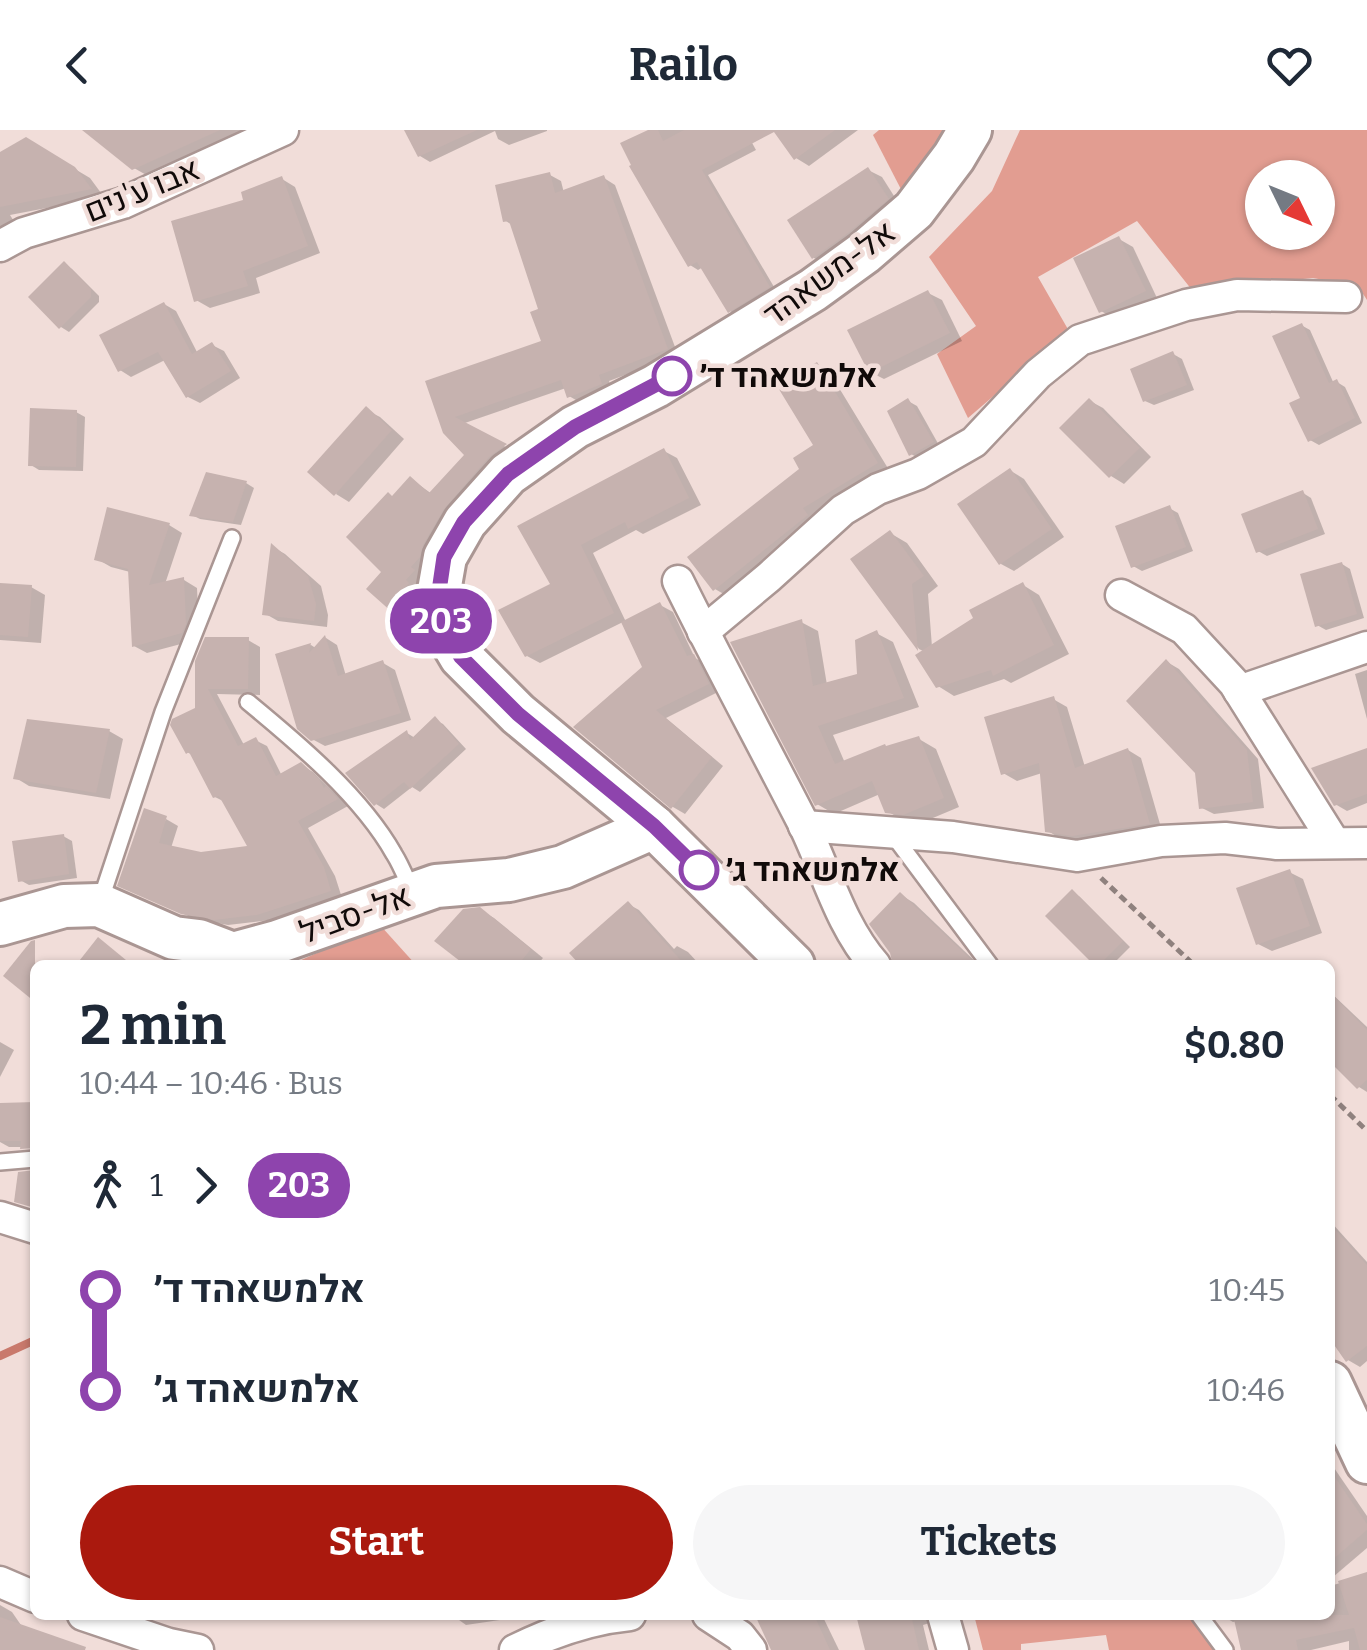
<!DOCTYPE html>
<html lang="en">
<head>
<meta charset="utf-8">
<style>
  :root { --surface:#fff; --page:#f6f6f7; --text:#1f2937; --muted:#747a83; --accent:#aa190e }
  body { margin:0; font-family:Bitter,Heebo,serif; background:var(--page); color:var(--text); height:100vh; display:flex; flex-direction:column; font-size:38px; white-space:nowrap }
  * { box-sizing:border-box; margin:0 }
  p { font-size:32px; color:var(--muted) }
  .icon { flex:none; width:55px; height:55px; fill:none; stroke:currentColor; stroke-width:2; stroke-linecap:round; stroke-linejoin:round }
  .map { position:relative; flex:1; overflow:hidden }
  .drawer { position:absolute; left:30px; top:830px; width:1305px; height:660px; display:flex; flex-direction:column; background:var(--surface); border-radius:15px; box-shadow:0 2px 8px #0004 }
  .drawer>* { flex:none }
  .badge { padding:0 20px; border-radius:32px; font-size:35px; line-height:65px }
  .needle { width:65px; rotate:133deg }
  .tools { position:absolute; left:1245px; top:30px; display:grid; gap:20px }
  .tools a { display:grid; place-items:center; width:90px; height:90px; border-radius:50%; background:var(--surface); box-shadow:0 2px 8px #0004; font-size:50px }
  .map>.badge { position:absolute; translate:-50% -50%; box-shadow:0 0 0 5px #fff }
  .legs { display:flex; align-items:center; gap:15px; height:110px; padding:0 50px; font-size:32px }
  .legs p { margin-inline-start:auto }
  .head { display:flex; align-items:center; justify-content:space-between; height:170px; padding:0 50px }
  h1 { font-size:55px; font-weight:700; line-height:75px }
  .button { display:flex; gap:20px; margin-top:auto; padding:20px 50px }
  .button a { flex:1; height:115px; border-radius:60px; background:var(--accent); color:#fff; font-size:40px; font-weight:700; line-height:115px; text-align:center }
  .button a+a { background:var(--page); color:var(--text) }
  ul { padding:0 50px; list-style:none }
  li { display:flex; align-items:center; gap:35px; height:100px; font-size:38px }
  li i { display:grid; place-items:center; width:15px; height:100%; margin:0 12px; background:currentColor }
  li i::after { content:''; width:25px; height:25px; margin:-12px; border:8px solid; border-radius:50%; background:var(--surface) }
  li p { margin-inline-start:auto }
  li:first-child i { background:linear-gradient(#0000 50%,currentColor 0) }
  li:last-child i { background:linear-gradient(currentColor 50%,#0000 0) }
  header { display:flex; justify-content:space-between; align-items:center; height:130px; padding:0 50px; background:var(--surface); font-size:45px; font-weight:700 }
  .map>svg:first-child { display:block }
  .green { fill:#e29d91; fill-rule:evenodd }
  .shadow { fill:#0003 }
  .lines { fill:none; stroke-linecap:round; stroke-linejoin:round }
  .stream { stroke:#c9796c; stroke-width:8 }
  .building { fill:#c6b2af }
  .lane-casing { stroke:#aa9693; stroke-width:20 }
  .street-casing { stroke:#aa9693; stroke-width:35 }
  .secondary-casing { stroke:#aa9693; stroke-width:48 }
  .path { stroke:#8f817e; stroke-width:5; stroke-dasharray:8 5; stroke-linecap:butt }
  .lane { stroke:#fff; stroke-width:15 }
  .street { stroke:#fff; stroke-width:30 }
  .secondary { stroke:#fff; stroke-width:42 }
  .line-1-casing { stroke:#fff; stroke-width:22 }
  .line-1 { stroke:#8e44ad; stroke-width:15 }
  .stop-1-dot { fill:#fff; stroke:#8e44ad; stroke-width:5 }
  .labels { text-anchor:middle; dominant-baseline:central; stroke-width:9; stroke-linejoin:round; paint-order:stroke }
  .street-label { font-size:32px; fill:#100a09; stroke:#f1ddd9 }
  .stop-label { font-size:32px; font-weight:bold; fill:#100a09; stroke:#f1ddd9; text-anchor:start }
</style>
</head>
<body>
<header><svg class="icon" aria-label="back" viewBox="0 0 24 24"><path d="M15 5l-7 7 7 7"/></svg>Railo<svg class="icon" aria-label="heart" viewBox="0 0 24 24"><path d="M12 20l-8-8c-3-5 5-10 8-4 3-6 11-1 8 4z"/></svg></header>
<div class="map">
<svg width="1367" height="1520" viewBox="0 0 1367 1520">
  <rect width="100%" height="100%" fill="#f1ddd9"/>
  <g class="green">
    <polygon points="879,0 955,0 905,67 873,5"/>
    <path d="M1020,0H1367V170L1358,156L1313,148L1192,160L1137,91L1038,147L1069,201L968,288L937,224L976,196L929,127L992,61ZM1262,48H1318V102H1262Z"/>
    <polygon points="380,795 416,835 290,835"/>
    <polygon points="974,1485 1187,1485 1214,1520 1109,1520 1106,1505 1021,1514 1021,1520 983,1520"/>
  </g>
  <g class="shadow">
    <polygon points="98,0 249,0 148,46 134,38"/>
    <polygon points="407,0 547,0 547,1 509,15 498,9 495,1 430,32 420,26"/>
    <polygon points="655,0 745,0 756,20 708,45 777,162 738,186 730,181 703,137 698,140 690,135"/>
    <polygon points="775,0 858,0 809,36 796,28"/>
    <polygon points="26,10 90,48 104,67 10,85 15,93 0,100 0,25"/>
    <polygon points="868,40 882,47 901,77 828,135 814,128 790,91"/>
    <polygon points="550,45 561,51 564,63 604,48 615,55 678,225 609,251 612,260 581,273 569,266 566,258 462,294 515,322 415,458 418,461 411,469 421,478 413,488 407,488 394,481 385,441 393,368 411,349 432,364 467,325 428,252 544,212 541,180 512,95 506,91"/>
    <polygon points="282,49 295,57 320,123 256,148 260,163 210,178 196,170 247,71"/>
    <polygon points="1119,109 1133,117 1157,168 1115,189 1101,181"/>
    <polygon points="64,134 72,139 99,166 99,172 69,202 61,197"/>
    <polygon points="928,163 942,170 962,211 884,249 870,242"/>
    <polygon points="164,174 176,181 198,224 212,215 224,221 240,248 200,273 188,267 165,230 131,247 120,240"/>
    <polygon points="1301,195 1310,200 1334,254 1337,252 1345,257 1362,293 1319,315 1310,310 1303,269"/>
    <polygon points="1173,224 1182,229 1194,260 1154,275 1145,271"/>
    <polygon points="817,235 830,243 889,340 814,386 819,393 727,466 715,459 803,339 816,316"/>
    <polygon points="908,271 917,276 940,317 920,329 911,324"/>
    <polygon points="1090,271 1103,278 1151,327 1124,354 1111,346"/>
    <polygon points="366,280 380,287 404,309 349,372 336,364"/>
    <polygon points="76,282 85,287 83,341 39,340 31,335"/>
    <polygon points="664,321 677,328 701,375 643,404 636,400 593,423 626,492 660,475 673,482 695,528 706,534 720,561 666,588 723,636 685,684 673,677 577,597 646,537 623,492 540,533 527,526 553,455 520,397"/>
    <polygon points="1011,341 1024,349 1064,407 1014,441 1001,434"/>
    <polygon points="246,353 254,358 241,395 200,389 192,385"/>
    <polygon points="1303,363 1311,368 1325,404 1267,426 1258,421"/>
    <polygon points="1169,378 1178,383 1193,421 1142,441 1133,436"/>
    <polygon points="169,395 182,403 165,454 184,450 197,458 199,502 196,510 147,523 134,516 130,442 111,437 97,429"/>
    <polygon points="890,403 907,413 938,456 928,464 932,517 1023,455 1039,465 1069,524 1011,553 1004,549 954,566 938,556 925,522 919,519 854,430"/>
    <polygon points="273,417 285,424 321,456 328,485 327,497 278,491 264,483"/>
    <polygon points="1342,434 1350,439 1364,488 1326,500 1317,495"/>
    <polygon points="0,455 31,457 45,465 41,513 0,510"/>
    <polygon points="801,492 818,501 827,555 860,546 876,503 893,512 919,577 833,605 845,633 919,609 936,619 959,677 921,693 904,691 887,681 880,664 834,684 817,674"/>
    <polygon points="326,508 337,515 346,546 383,533 395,540 411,590 325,616 312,609 278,525 311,515 317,519"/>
    <polygon points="248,510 260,517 260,565 217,564 244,615 255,610 267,616 282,646 301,635 313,642 348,676 308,698 335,746 342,768 270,790 228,795 195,789 132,761 166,689 178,696 171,718 201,725 251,719 225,672 215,667 194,626 187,622 197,579 198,531"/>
    <polygon points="1167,532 1179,539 1258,629 1264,678 1214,684 1202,678 1197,642"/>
    <polygon points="1367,540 1367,589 1355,544"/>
    <polygon points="1053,569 1067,577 1085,637 1128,620 1141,628 1162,701 1088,713 1061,709 1048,701 1042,643 1017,651 1003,643"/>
    <polygon points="435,590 443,594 466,619 420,662 412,657 384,679 376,674 407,603 415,608"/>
    <polygon points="109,601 123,609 110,669 29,656 16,648"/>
    <polygon points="1367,620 1367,673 1347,681 1335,674"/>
    <polygon points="63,706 72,711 77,748 29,755 20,750"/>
    <polygon points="1289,742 1303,749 1322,803 1272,821 1258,814"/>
    <polygon points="1072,762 1080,767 1130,817 1112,835 1097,835"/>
    <polygon points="901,765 914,773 979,835 895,835"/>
    <polygon points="628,774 639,780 674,819 677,816 688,822 700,835 583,835"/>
    <polygon points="480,780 494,788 543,828 537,835 469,835"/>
    <polygon points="1330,862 1367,897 1367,962 1359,957 1330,929"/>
    <polygon points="0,912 14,920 0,947"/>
    <polygon points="0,975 35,975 35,1017 9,1017 0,1012"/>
    <polygon points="1330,1091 1367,1132 1367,1231 1360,1237 1348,1230 1330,1204"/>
    <polygon points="1330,1332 1367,1386 1367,1418 1333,1447 1330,1445"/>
    <polygon points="1367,1445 1367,1520 1349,1520 1349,1511 1311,1520 1243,1520 1237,1491 1233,1492 1221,1485 1330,1485 1330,1456"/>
    <polygon points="0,1475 12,1482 23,1498 0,1520"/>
    <polygon points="452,1485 533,1485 466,1495"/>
    <polygon points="757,1485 822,1485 839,1520 774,1520"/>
    <polygon points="858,1485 931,1485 933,1492 923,1495 929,1520 868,1520"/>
  </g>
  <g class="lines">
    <polyline class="stream" points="0,1226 35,1210"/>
  </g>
  <g class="building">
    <polygon points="82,0 220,0 132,40"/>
    <polygon points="404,0 477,0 418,27"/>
    <polygon points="648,0 658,0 663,11 684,0 835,0 794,30 774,2 702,40 770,157 728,183 697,132 688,137 629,36 631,35 620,13"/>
    <polygon points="26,7 75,37 92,59 0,77 0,22"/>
    <polygon points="868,37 889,69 848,103 812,129 787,90"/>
    <polygon points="550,42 555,63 604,45 668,219 599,245 602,254 567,268 561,250 455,287 507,314 489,327 444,379 423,415 420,427 411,437 415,440 406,450 409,453 402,461 411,470 401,483 393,483 366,459 381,442 346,407 388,362 392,366 410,346 429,363 464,325 443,303 425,251 541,211 530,182 538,179 509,91 503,92 495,55"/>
    <polygon points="282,46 308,116 243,141 248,156 194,172 171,91 243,70 241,62"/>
    <polygon points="1119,106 1146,161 1099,183 1073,128"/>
    <polygon points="64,131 91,159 91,167 59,199 28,167"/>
    <polygon points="928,160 950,203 869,243 847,200"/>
    <polygon points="164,172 192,224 212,212 231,241 186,268 158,222 118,242 99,205"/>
    <polygon points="1302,193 1329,253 1337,249 1355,288 1308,312 1289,273 1300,268 1272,206"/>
    <polygon points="1173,221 1187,255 1143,272 1130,239"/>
    <polygon points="817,232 878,333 803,378 808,385 713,461 687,427 799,339 793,328 813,315 777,256"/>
    <polygon points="908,268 934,312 909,326 887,281"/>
    <polygon points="1089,268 1140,318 1109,348 1059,298"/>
    <polygon points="366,276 392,300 334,366 307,342"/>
    <polygon points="30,278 77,280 76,337 28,336"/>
    <polygon points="664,318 689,368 628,399 625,392 581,415 614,483 525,527 498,480 550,454 517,396"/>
    <polygon points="1010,338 1052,399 999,435 957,374"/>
    <polygon points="206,342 247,351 233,392 189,386"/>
    <polygon points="1303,360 1318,399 1256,423 1241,384"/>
    <polygon points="1170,375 1186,417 1131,438 1115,396"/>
    <polygon points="107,377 170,393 149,455 184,447 186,494 182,503 132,517 128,439 94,430"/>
    <polygon points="890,400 924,446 912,454 918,521 850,429"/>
    <polygon points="271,413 308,446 316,474 314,491 262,485"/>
    <polygon points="1342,432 1357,484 1315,497 1300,444"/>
    <polygon points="1023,452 1054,515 993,546 991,540 936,558 915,525 973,488 969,480"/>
    <polygon points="0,453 32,455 28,507 0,505"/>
    <polygon points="660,472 687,526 694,524 709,554 656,580 712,627 671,679 573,597 642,537 621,492"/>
    <polygon points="802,489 813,556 857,544 855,510 877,500 904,568 818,596 835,634 885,614 886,616 919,606 944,668 903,685 885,683 872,651 815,676 730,512"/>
    <polygon points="325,505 338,546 383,530 401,583 311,611 297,599 275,524 311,513 309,523"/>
    <polygon points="205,507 249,507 248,559 208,559 238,616 256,607 276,646 301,632 319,649 324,658 326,656 338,669 298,691 324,737 331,761 257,785 214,790 181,784 117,756 144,678 167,686 159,713 201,722 247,716 219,666 213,668 189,622 186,624 170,595 172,589 195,578 195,531"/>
    <polygon points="1166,529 1247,620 1253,672 1199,679 1195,643 1126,571"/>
    <polygon points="1054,566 1075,638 1128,618 1150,694 1072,706 1045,702 1039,633 1001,645 984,587"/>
    <polygon points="435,586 459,614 410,659 404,652 374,676 345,643 407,600 410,610"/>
    <polygon points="27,589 110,599 96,663 13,649"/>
    <polygon points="1367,618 1367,664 1334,676 1311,638"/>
    <polygon points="64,704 69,744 18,752 12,711"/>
    <polygon points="1290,739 1310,796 1256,815 1236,758"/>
    <polygon points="1072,759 1123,811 1099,835 1094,835 1045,786"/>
    <polygon points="900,762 976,834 976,835 893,835 890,823 869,794"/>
    <polygon points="628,771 685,835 580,835 569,823"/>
    <polygon points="480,777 531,819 518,835 465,835 434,811 463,779"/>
    <polygon points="98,807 132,835 76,835"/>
    <polygon points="35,810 35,872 3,846 31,811"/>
    <polygon points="1330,862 1367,900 1367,950 1357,959 1330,932"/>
    <polygon points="35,972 35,1018 20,1019 21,1011 0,1011 0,973"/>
    <polygon points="35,1040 35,1078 14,1072 18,1042"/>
    <polygon points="1330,1094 1367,1135 1367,1216 1346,1232 1330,1209"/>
    <polygon points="1330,1340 1367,1394 1367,1400 1330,1432"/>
    <polygon points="1367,1442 1367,1520 1360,1520 1354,1498 1296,1510 1298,1520 1241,1520 1233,1485 1349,1485 1338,1451"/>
    <polygon points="755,1485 814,1485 830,1520 771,1520"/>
    <polygon points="856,1485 911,1485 919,1520 865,1520"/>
    <polygon points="0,1487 86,1517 85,1520 0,1520"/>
  </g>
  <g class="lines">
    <defs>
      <g id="lane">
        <path d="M248,572C299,614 362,667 394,724C401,735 406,748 411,759"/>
        <polyline points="893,705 990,835"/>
        <polyline points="100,772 163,582 232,408"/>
        <polyline points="0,1032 35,1029"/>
        <polyline points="1199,1485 1225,1520"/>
      </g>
      <g id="street">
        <polyline points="0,116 24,103 123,73 283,0"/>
        <path d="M678,451C718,532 761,611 802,691C826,739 839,794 875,835"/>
        <polyline points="1121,465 1184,499 1234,553 1334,712"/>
        <polyline points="703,502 769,447 843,380 878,359 918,344 974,312 1038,244 1080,210 1186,175 1237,165 1346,167"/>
        <polyline points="1239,561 1367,517"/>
        <polyline points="804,696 953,707 1077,726 1161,711 1225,708 1277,714 1367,713"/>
        <polyline points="0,1087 35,1098"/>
        <polyline points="0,1452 35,1467"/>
        <polyline points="83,1485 169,1514 198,1520"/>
        <polyline points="708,1485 740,1506 751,1520"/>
        <polyline points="943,1485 953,1520"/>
        <path d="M515,1520C552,1502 588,1489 630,1485"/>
      </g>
      <g id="secondary">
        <polyline points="0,794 64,776 99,775 174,808 199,811 233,824 277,812 436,756 509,750 563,737 654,697"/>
        <polyline points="793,835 654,697 518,584 461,527 442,495 439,461 445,427 465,392 508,344 575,297 656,256 813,160 864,123 914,80 954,27 970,0"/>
        <polyline points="1330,1253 1367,1332"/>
      </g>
    </defs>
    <use href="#lane" class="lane-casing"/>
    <use href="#street" class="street-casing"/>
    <use href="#secondary" class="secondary-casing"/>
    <g class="path">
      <polyline points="1101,748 1194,835"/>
      <polyline points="1330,965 1367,1001"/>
    </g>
    <use href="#lane" class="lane"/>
    <use href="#street" class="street"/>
    <use href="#secondary" class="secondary"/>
  </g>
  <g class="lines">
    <defs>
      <polyline id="line-1" points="672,246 575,297 508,344 464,392 444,427 439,461 442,496 461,527 518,584 654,696 699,740"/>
    </defs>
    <use href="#line-1" class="line-1-casing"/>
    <use href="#line-1" class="line-1"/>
  </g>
  <g class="stop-1-dot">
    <circle cx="672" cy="246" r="18"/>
    <circle cx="699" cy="740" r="18"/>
  </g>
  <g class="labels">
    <g class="street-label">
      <text transform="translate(142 60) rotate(-22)">אבו ע'נים</text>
      <text transform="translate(829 143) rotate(-36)">אל-משאהד</text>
      <text transform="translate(355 784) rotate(-20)">אל-סביל</text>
    </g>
    <g class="stop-label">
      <text x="700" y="246">אלמשאהד ד׳</text>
      <text x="726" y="740">אלמשאהד ג׳</text>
    </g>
  </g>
</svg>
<div class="tools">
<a><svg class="needle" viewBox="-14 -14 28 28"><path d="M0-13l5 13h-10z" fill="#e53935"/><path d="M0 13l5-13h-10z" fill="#747a83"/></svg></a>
</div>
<b class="badge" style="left:441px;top:491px;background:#8e44ad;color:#fff">203</b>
<section class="drawer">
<div class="head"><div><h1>2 min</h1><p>10:44 – 10:46 · Bus</p></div><b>$0.80</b></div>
<div class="legs"><svg class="icon" aria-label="walk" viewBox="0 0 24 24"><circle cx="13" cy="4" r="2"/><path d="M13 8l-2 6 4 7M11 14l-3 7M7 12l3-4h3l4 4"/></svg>1<svg class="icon" aria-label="forward" viewBox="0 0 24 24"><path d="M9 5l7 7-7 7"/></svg><b class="badge" style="background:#8e44ad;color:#fff">203</b></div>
<ul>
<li><i style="color:#8e44ad"></i><b>אלמשאהד ד׳</b><p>10:45</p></li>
<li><i style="color:#8e44ad"></i><b>אלמשאהד ג׳</b><p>10:46</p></li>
</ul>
<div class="button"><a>Start</a><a>Tickets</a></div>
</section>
</div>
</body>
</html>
